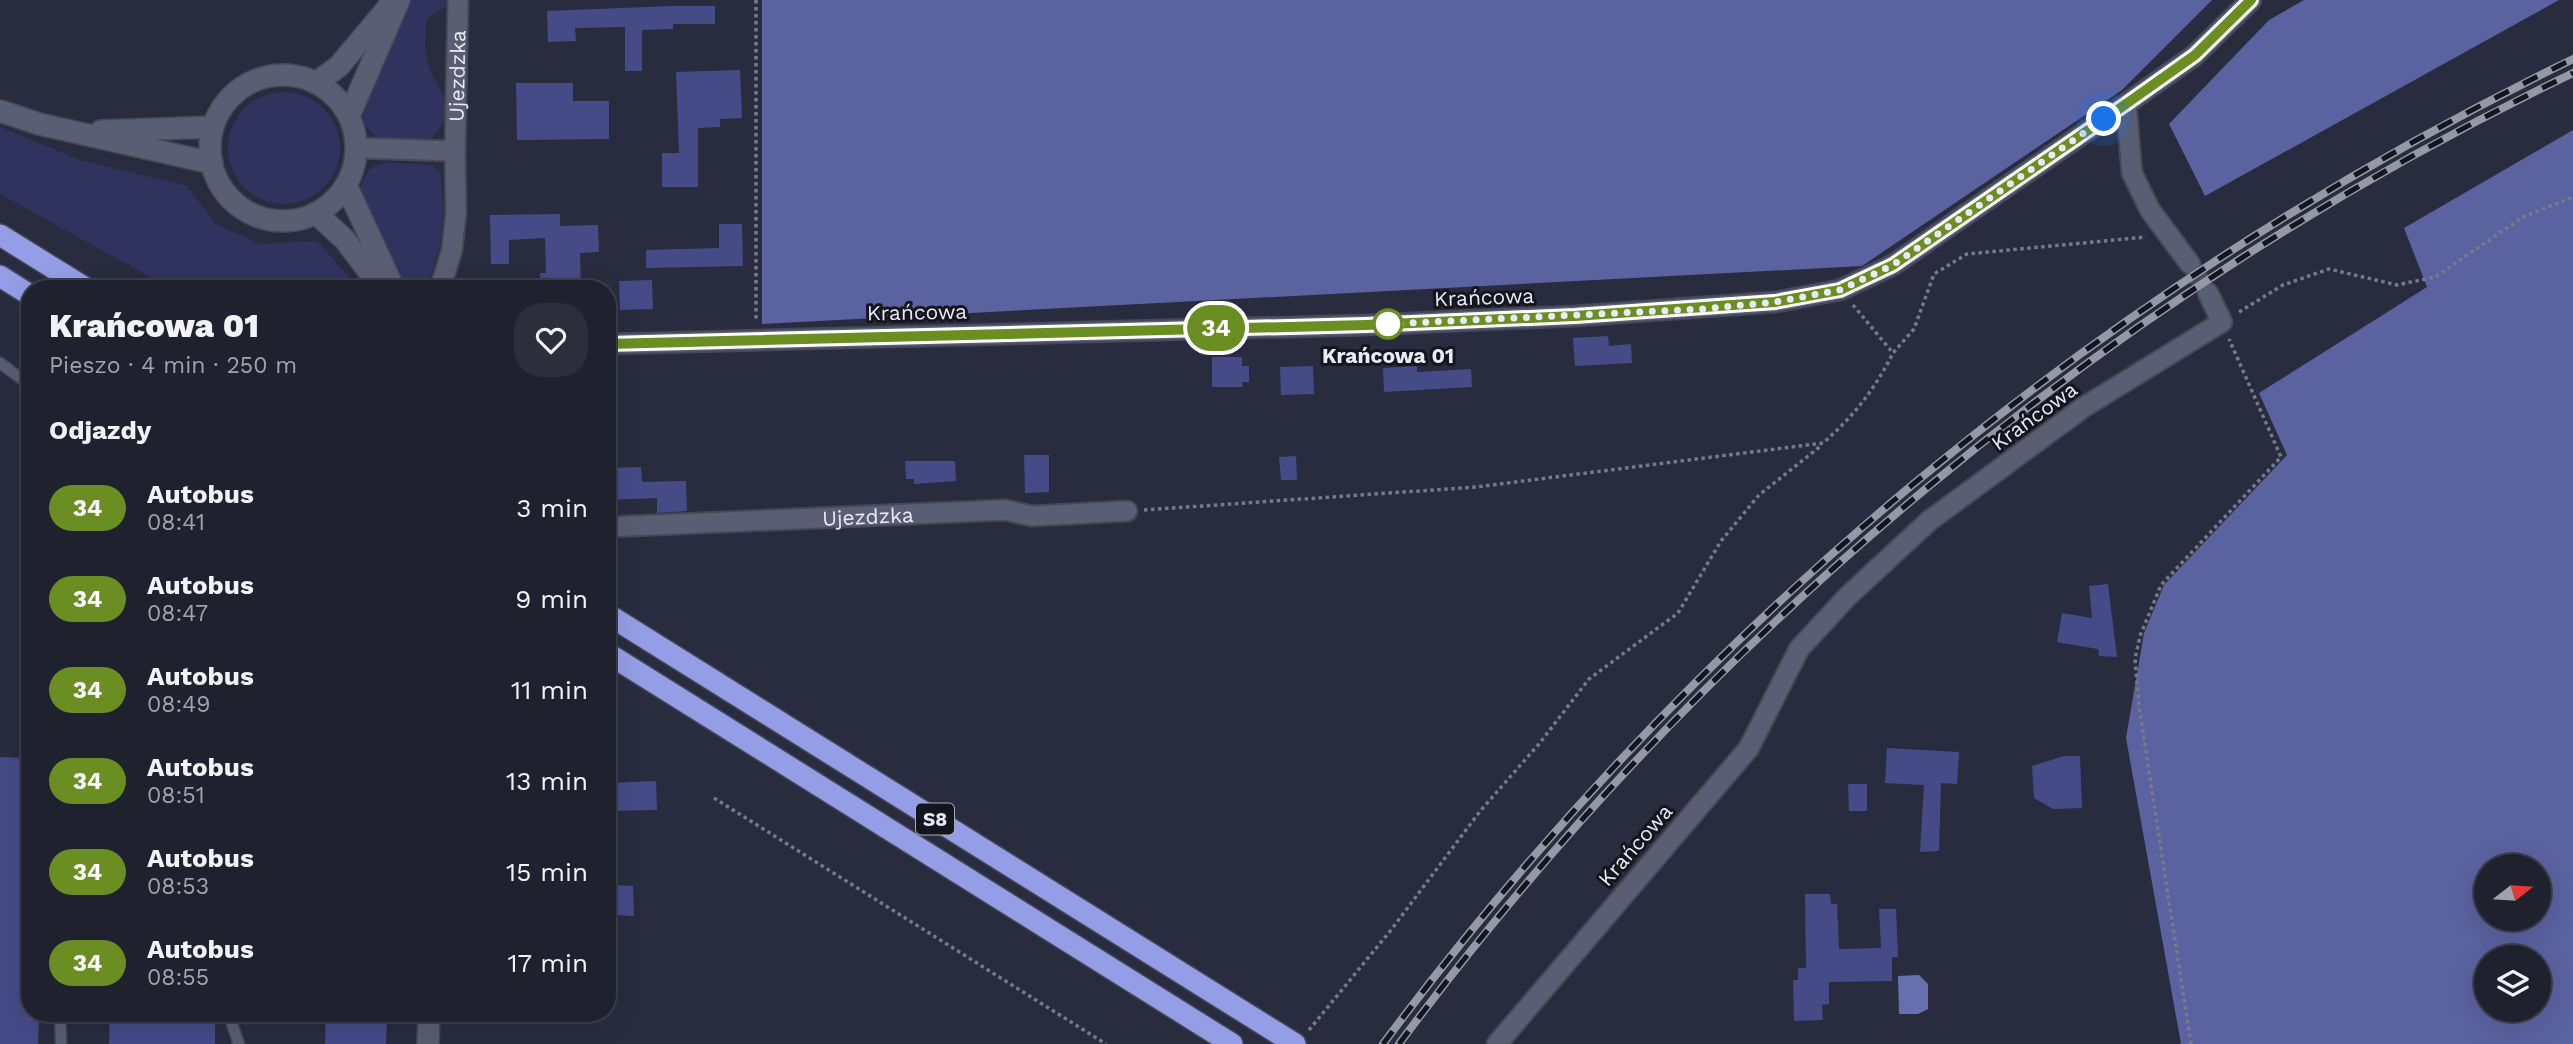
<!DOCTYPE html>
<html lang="pl">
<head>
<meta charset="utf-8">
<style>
  :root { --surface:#1f212f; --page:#2c2e3b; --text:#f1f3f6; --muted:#a1a3aa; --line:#3c3e4b }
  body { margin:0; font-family:"Work Sans",sans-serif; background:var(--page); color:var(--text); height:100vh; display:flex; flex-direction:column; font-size:26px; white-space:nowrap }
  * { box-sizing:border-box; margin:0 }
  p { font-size:23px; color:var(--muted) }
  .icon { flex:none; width:38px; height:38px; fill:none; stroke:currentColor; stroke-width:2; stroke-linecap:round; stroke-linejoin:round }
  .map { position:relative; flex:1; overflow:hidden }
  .side { position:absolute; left:21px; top:280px; width:595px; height:742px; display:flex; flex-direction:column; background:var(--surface); border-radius:28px; box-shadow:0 7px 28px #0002,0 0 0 2px var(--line) }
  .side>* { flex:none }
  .badge { padding:0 14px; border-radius:23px; font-size:24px; line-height:46px }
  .needle { width:46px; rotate:73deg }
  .tools { position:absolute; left:2474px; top:854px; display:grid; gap:14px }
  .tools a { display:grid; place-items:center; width:77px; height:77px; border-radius:50%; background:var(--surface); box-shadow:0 7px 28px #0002,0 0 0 2px var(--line); font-size:35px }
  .you { position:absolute; width:35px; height:35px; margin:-18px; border:5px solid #fff; border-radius:50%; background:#1a73e8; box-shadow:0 0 0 10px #1a73e833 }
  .map>.badge { position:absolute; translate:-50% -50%; box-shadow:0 0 0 4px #fff }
  h2 { padding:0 28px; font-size:26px; line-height:63px }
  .round { display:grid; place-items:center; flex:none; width:74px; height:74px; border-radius:28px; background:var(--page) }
  .headline { display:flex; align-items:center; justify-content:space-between; height:119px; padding:0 28px }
  h1 { font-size:33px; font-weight:800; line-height:52px }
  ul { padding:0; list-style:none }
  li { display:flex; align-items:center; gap:21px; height:91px; padding:0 28px }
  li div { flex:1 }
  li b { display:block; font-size:26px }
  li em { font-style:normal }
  li .badge { min-width:77px; font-weight:700; text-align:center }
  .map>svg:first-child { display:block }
  .green { fill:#2f335e }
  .forest { fill:#5a62a0; fill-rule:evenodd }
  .water { fill:#6770af }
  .building { fill:#454b87 }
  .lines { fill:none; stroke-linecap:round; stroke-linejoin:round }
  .minor-tunnel { stroke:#46495b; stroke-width:19; stroke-dasharray:19 10; stroke-linecap:butt }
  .service-casing { stroke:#454857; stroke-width:13 }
  .minor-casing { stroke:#454857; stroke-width:23 }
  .secondary-casing { stroke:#454857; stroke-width:24 }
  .motorway-casing { stroke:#454857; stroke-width:24 }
  .path { stroke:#777a8a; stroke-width:3.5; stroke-dasharray:3.5 3.5; stroke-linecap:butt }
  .service { stroke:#5a5e73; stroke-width:10 }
  .minor { stroke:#5a5e73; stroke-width:19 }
  .secondary { stroke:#5a5e73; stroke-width:21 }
  .motorway { stroke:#949ee6; stroke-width:21 }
  .rail-casing { stroke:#9598a7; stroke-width:8 }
  .rail { stroke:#14151d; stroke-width:5; stroke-dasharray:16; stroke-linecap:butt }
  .line-casing { stroke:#fff; stroke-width:16 }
  .line { stroke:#6b8e23; stroke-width:10 }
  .walk { stroke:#e8ebf7; stroke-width:7; stroke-dasharray:0 12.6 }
  .stop-dot { fill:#fff; stroke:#6b8e23; stroke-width:3.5 }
  .labels { text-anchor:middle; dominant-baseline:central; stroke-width:6; stroke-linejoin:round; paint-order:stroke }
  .shield { fill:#14151d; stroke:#a8abb6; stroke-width:2 }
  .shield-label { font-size:19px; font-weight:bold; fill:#e8ebf7 }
  .street-label { font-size:21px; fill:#e8ebf7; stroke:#14151d }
  .stop-label { font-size:21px; font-weight:bold; fill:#e8ebf7; stroke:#14151d }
</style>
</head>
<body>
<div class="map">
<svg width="2573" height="1044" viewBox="0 0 2573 1044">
  <rect width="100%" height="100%" fill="#292c3f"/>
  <g class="green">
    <path d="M410,0H446V7L426,19C426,32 424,46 427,58C433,91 464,103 432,138L378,139L363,123L364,99Z"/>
    <circle cx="284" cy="148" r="56"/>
    <polygon points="0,127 80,160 187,186 216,224 260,244 317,241 360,289 172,289 0,194"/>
    <polygon points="387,162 430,165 440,171 444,211 440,245 427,289 407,289 362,202 360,186 370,168"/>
  </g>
  <g class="forest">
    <polygon points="762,0 2212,0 2122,90 1862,266 762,324"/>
    <polygon points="2304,0 2559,0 2205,196 2169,124 2269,20"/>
    <path d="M2573,130V1044H2181L2126,738L2144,633L2164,585L2287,455L2259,393L2427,287L2404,228ZM2539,866V919H2487V866ZM2539,957V1010H2487V957Z"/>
  </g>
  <polygon class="water" points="1919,975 1928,984 1928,1009 1918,1014 1899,1014 1898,976"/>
  <g class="building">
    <polygon points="672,6 715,6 715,24 673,24 673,29 642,30 642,71 625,71 625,27 575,28 576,41 548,42 547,11"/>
    <polygon points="740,70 742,118 720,119 720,127 698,128 698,187 662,187 662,153 679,153 676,72"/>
    <polygon points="516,83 573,83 573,101 609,101 609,139 517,140"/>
    <polygon points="560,214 560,226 598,225 599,252 580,253 581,289 541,289 540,273 546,273 545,238 509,240 509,264 491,264 490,215"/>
    <polygon points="719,224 742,224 743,266 646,268 646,250 719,248"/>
    <polygon points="652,280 653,309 620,310 619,281"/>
    <polygon points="1608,336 1609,346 1631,344 1632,363 1575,366 1573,338"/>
    <polygon points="1212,357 1242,357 1242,366 1249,366 1249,382 1242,382 1243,387 1212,387"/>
    <polygon points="1313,366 1314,394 1281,395 1280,367"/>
    <polygon points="1417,366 1417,372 1471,369 1472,387 1384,392 1383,368"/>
    <polygon points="1024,455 1049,455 1049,492 1025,493"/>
    <polygon points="1296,456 1297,480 1281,480 1279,457"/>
    <polygon points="905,461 955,461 956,481 914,484 914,479 906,479"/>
    <polygon points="641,467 642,482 686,481 687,511 657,513 657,498 607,500 607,468"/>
    <polygon points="2108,584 2117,657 2099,656 2098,649 2057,642 2062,613 2092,618 2089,586"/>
    <polygon points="1887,748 1959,752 1957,784 1941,783 1939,851 1920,852 1924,785 1885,783"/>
    <polygon points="2064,756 2080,756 2082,808 2053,809 2034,798 2032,766"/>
    <polygon points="0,757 27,758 23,862 30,862 30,1013 39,1013 38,1044 0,1044"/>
    <polygon points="656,781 657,810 607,811 607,783"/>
    <polygon points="1848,784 1867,784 1867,811 1849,811"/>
    <polygon points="612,885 633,886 634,916 613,915"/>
    <polygon points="1805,894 1830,894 1831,904 1837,904 1839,949 1881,948 1879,909 1896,909 1898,957 1892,957 1892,981 1829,982 1829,1004 1822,1005 1823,1020 1794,1021 1793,980 1798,980 1798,968 1806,968"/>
    <polygon points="110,1013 215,1013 215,1044 109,1044"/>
    <polygon points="326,1013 387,1013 386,1044 325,1044"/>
  </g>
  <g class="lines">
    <polyline class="minor-tunnel" points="2190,264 2208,293"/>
    <defs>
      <g id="service">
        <polyline points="0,363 30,385"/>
        <polyline points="60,1013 61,1044"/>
        <polyline points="228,1013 239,1044"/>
      </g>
      <g id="minor">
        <polyline points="2126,104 2132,173 2150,210 2190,264"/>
        <polyline points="357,148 455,151 456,213 452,250 440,289"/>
        <path id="s1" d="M455,151L458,0"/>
        <polyline points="607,344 1366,325 1575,316 1775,302 1840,290 1893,265 2126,104 2195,55 2251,0"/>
        <path id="s2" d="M607,527L1005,510L1032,516L1127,511"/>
        <polyline points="1497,1044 1749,748 1799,649 1848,596 1929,521 2084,407 2222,322 2208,293"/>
      </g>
      <g id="secondary">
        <circle cx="283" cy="148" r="73"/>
        <polyline points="316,83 339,66 391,4"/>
        <polyline points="0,111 39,124 212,163"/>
        <polyline points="349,116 399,0"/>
        <polyline points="101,131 213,127"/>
        <polyline points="346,185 394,289"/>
        <polyline points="316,213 345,240 382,289"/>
        <polyline points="428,1044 429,1013"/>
      </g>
      <g id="motorway">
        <polyline points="0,235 87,289"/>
        <polyline points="0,276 30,295"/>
        <polyline points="607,614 1295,1044"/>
        <polyline points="607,653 1232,1044"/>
      </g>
    </defs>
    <use href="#service" class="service-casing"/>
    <use href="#minor" class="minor-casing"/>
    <use href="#secondary" class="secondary-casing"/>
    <use href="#motorway" class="motorway-casing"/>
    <g class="path">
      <polyline points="756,0 756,320"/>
      <polyline points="1853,305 1893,353 1914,329 1934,274 1967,254 2146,237"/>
      <polyline points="2239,312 2283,285 2329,269 2397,285 2435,277 2523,217 2573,197"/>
      <path d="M1144,510L1476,487L1823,443C1854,416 1875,389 1893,353"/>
      <polyline points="714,798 1106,1044"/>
      <polyline points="1309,1030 1391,930 1481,810 1539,744 1589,679 1678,613 1721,541 1759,495 1822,445"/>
      <polyline points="2191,1044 2139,706 2135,659 2140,636 2161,585 2281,457 2229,339"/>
    </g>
    <use href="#service" class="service"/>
    <use href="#minor" class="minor"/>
    <use href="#secondary" class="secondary"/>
    <use href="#motorway" class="motorway"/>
    <defs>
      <g id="rail">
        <path d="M1383,1044C1695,625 2102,287 2573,59"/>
        <path d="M1399,1044C1704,633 2111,295 2573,73"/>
      </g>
    </defs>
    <use href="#rail" class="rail-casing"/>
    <use href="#rail" class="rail"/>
  </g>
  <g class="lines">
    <defs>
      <polyline id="line" points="607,344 1366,325 1575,316 1775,302 1840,290 1893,265 2126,104 2195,55 2251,0"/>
    </defs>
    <use href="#line" class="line-casing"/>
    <use href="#line" class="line"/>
    <polyline class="walk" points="1388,324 1702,309 1775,302 1840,290 1893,265 2104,119"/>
  </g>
  <circle class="stop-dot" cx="1388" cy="324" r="14"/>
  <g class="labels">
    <rect class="shield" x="916" y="803.5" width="38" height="31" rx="5"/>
    <g class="shield-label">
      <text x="935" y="819">S8</text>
    </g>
    <g class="street-label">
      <text stroke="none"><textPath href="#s1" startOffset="75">Ujezdzka</textPath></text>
      <text transform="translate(1484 297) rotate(-2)">Krańcowa</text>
      <text transform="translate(917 312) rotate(-1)">Krańcowa</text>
      <text transform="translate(2034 416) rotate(-36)">Krańcowa</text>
      <text stroke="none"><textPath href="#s2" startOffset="261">Ujezdzka</textPath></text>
      <text transform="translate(1635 845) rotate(-49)">Krańcowa</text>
    </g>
    <g class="stop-label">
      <text x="1388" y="355">Krańcowa 01</text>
    </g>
  </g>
</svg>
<div class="tools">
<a><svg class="needle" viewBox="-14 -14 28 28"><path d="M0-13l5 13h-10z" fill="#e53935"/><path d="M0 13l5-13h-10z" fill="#a1a3aa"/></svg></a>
<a><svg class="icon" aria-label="layers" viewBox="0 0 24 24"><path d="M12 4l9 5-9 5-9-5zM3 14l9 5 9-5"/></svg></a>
</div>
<div class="you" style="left:2104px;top:119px"></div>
<b class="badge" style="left:1216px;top:328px;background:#6b8e23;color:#fff">34</b>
<section class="side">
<div class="headline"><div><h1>Krańcowa 01</h1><p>Pieszo · 4 min · 250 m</p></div><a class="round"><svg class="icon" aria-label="heart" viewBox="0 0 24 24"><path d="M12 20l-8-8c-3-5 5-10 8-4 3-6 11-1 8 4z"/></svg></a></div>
<h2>Odjazdy</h2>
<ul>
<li><span class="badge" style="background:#6b8e23;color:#fff">34</span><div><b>Autobus</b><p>08:41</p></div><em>3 min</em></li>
<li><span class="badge" style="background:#6b8e23;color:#fff">34</span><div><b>Autobus</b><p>08:47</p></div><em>9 min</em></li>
<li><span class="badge" style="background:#6b8e23;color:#fff">34</span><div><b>Autobus</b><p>08:49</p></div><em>11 min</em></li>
<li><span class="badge" style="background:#6b8e23;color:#fff">34</span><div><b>Autobus</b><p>08:51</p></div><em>13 min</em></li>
<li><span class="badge" style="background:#6b8e23;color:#fff">34</span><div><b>Autobus</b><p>08:53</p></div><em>15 min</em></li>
<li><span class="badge" style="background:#6b8e23;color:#fff">34</span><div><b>Autobus</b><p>08:55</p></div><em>17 min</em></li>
</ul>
</section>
</div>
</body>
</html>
